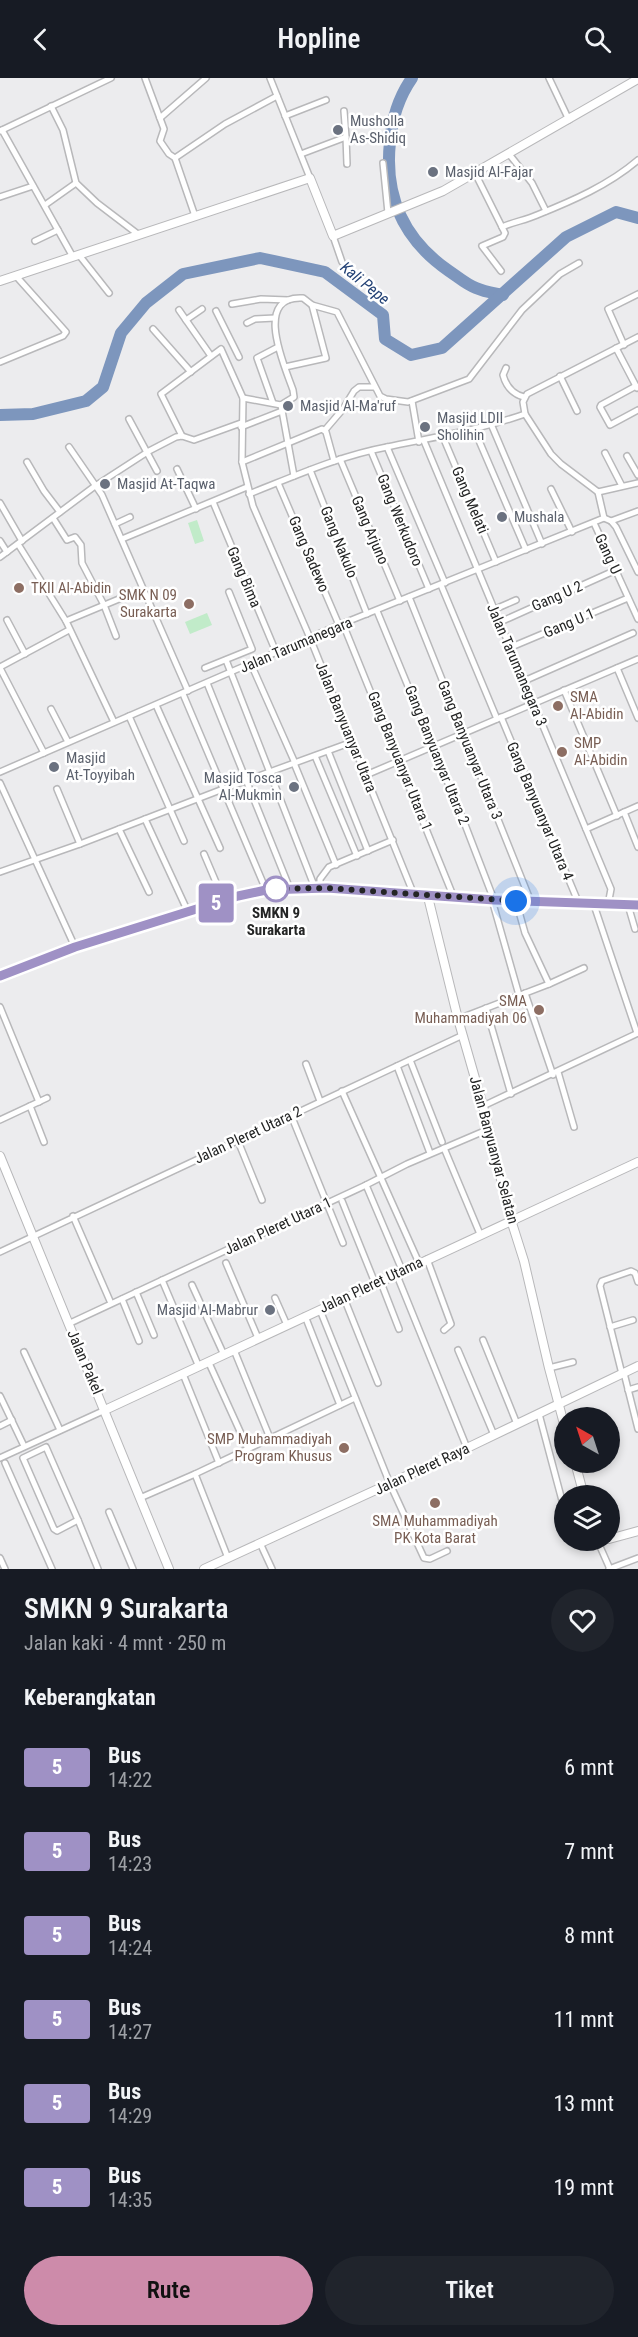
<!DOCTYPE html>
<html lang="id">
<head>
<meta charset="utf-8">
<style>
  :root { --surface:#171b24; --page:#20242c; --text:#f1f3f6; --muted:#9ea1a6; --accent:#cd8baa }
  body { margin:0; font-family:"Roboto Condensed",sans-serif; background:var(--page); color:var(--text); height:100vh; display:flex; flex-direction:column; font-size:22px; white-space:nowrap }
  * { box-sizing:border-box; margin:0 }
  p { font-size:20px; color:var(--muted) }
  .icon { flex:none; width:33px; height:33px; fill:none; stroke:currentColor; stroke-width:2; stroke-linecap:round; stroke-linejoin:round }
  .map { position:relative; height:1491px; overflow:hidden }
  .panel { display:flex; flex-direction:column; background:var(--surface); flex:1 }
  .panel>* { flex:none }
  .badge { padding:0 12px; border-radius:4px; font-size:21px; line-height:39px }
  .needle { width:39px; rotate:321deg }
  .controls { position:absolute; left:554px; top:1329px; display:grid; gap:12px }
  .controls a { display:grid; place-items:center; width:66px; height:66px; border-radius:50%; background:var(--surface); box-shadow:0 3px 9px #0003; font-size:30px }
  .you { position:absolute; width:30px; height:30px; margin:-15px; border:4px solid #fff; border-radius:50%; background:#1a73e8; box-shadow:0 0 0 9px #1a73e833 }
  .map>.badge { position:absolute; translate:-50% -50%; box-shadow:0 0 0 3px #fff }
  h2 { padding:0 24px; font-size:22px; line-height:54px }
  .round { display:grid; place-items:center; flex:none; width:63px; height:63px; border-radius:32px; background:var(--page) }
  .head { display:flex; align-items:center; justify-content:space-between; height:102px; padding:0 24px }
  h1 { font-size:28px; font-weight:600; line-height:45px }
  .button { display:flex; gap:12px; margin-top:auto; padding:12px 24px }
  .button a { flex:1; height:69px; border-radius:36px; background:var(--accent); color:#111; font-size:24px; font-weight:600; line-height:69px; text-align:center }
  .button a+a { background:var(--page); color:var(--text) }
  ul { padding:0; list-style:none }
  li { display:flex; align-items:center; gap:18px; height:84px; padding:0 24px }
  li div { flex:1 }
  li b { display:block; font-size:22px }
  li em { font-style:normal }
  li .badge { min-width:66px; font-weight:700; text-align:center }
  header { display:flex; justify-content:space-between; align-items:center; height:78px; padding:0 24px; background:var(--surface); font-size:27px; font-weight:600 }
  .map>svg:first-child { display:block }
  .green { fill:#c1ebc9 }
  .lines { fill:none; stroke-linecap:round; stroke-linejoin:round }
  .river { stroke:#7d96bd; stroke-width:12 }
  .street-casing { stroke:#b8b8ba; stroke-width:8 }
  .secondary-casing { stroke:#b8b8ba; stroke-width:10 }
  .street { stroke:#fff; stroke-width:5 }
  .secondary { stroke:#fff; stroke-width:8 }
  .line-casing { stroke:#fff; stroke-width:14 }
  .line { stroke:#9f91c5; stroke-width:9 }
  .walk { stroke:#242525; stroke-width:6; stroke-dasharray:0 10.8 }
  .worship-dot { fill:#6b7280; stroke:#fff; stroke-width:2 }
  .education-dot { fill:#8d6e63; stroke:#fff; stroke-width:2 }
  .stop-dot { fill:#fff; stroke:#9f91c5; stroke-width:3 }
  .labels { text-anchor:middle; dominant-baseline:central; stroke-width:5; stroke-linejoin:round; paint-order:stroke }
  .worship-label { font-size:15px; fill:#5b616d; stroke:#fff; text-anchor:start }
  .street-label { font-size:15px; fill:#242525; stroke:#fff }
  .education-label { font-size:15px; fill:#785e54; stroke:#fff; text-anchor:start }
  .stop-label { font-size:15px; font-weight:bold; fill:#242525; stroke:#fff }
  .water-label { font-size:16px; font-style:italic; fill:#224175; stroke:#fff }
</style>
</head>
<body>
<header><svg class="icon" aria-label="back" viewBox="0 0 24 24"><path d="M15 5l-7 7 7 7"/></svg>Hopline<svg class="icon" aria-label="search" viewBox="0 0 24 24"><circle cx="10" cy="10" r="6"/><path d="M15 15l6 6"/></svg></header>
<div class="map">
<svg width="638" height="1491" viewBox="0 0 638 1491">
  <rect width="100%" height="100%" fill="#ececee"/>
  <g class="green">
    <polygon points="197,442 204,463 195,466 188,445"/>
    <polygon points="207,535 212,547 190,556 185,544"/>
  </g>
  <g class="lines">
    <g class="river">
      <path d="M412,0C398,20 392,40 390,64C384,119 404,162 449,193C458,199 467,207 476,210C485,214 494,215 503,217"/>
      <polyline points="0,337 33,336 86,323 103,309 121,255 146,225 183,196 260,180 325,194 383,237 385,261 411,277 442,270 566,159 616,134 638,140"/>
    </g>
    <defs>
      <g id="street">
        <polyline points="145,0 164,51 160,63 169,76 175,80 195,138"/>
        <polyline points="270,0 310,100"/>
        <polyline points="549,0 569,42"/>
        <polyline points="51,28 63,52 76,105 97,125 139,157"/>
        <polyline points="285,38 326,22"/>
        <polyline points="160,40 206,0"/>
        <polyline points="2,52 73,179"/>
        <polyline points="0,53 111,0"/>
        <polyline points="346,59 347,86"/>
        <polyline points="301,76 346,59 344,33"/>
        <polyline points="509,76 532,105 546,133"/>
        <polyline points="175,80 225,46 277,18"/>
        <polyline points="383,85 388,135"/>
        <polyline points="475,95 505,155 503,159 482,168 501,193"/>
        <polyline points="0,119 33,108"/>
        <polyline points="45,127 76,105"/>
        <path d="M502,149C513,144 526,142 537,137C572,123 609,107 638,82"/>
        <polyline points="333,158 342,184"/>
        <polyline points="35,163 58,152"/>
        <polyline points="79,177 109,215"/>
        <polyline points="232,226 261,221 288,222"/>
        <polyline points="312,227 337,234 380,318 386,321 408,324 469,301 522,232 560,196 579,185"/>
        <polyline points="179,232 211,278"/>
        <polyline points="216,233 239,279"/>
        <polyline points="186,242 202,231"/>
        <polyline points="247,245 255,241 275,240"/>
        <polyline points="153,251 191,294"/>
        <polyline points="624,267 608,231 638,216"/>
        <polyline points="616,270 637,310"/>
        <polyline points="0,284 63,258 66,254 16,198"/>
        <path d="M506,290L503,297C506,308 512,316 524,319"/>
        <polyline points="560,298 577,333"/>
        <polyline points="636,308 601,327 600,329 610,347 638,332"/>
        <path d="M243,320L281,327L294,319L293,312C285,289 252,217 303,220L312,227L326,280L285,289"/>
        <polyline points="412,323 419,364"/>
        <polyline points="273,325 257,280 278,269"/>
        <polyline points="281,327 294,398"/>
        <polyline points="525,336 551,376 561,386 598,414"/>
        <polyline points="129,341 157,393"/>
        <polyline points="491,346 542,466"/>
        <polyline points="241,349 282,333"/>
        <polyline points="474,351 526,472"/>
        <polyline points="325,352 343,331 354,313 359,309 374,309"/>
        <polyline points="182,358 161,316 221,271 243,320 242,384 253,428 310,560 414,817"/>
        <polyline points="443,359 496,484"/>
        <polyline points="424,363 611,811 608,827"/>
        <polyline points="69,369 102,417 188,613"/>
        <polyline points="387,369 445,505"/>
        <polyline points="371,373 429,511"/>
        <polyline points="605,375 622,408"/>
        <polyline points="627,378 638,397"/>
        <polyline points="340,381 400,523"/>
        <polyline points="27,384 44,413 60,434"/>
        <polyline points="242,384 322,351 326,354 334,383"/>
        <polyline points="177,391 196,431"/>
        <polyline points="310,392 367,536"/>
        <polyline points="278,405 339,547"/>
        <polyline points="551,411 572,454"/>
        <path d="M249,416C295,398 339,378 387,369C435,359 479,352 525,336L523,324L527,316L638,259"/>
        <polyline points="213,424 276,574"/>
        <polyline points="0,425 22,463"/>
        <polyline points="53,440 67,462 75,459 81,467 82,485 104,527 116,558"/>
        <polyline points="604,440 611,443 616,449 638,494"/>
        <polyline points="611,443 638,433"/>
        <polyline points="594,445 638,541"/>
        <polyline points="115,446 130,439"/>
        <polyline points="122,461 247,409"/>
        <polyline points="0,463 7,474"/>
        <polyline points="18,466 66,543 114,644"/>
        <polyline points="0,479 95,408 149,373 176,359 182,358 194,362 241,345"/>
        <polyline points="441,507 497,641"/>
        <polyline points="409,519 531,824"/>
        <polyline points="493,532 516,522"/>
        <polyline points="377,533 464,744 494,822"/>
        <polyline points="7,542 25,576"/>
        <polyline points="66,543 143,511"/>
        <polyline points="498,545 616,492"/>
        <polyline points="343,546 454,820"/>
        <polyline points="509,570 628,520"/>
        <polyline points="226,582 315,810"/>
        <polyline points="251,586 295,685"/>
        <polyline points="0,589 69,552"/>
        <polyline points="0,590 44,675"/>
        <polyline points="205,590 252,571 229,514"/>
        <polyline points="617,590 638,640"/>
        <polyline points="524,603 633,555"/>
        <polyline points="207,605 290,811"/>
        <polyline points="564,612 617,738"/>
        <polyline points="183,616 266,812"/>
        <polyline points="156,627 220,770"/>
        <polyline points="51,631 68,664"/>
        <polyline points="129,638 184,763"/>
        <polyline points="501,639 579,826"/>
        <polyline points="328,673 368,773"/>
        <polyline points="315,678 357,778"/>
        <polyline points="294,685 336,787"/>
        <polyline points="0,694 339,547 604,440 598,414 638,405"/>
        <polyline points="366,697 638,581"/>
        <polyline points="0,705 75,869"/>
        <polyline points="57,711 80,766"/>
        <polyline points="624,734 638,769"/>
        <polyline points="145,741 188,834"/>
        <polyline points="119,751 149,814"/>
        <polyline points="586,751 638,728"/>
        <polyline points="204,776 224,823"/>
        <polyline points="0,794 80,766 223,711 352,664"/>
        <polyline points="320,810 320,801 329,789 393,762"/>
        <polyline points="492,822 519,917"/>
        <polyline points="516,823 525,855 549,906"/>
        <polyline points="594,827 637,955"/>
        <polyline points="628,827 635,851"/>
        <polyline points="525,915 553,997"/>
        <polyline points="0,929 39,1024"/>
        <polyline points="486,930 511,1016"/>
        <polyline points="458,941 549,906 584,890"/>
        <polyline points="410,982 442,1064"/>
        <polyline points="306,986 320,1023"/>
        <polyline points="397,988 430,1075"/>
        <polyline points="558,994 574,1049"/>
        <polyline points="342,1013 419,1185"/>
        <polyline points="30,1028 44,1064"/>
        <polyline points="483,1028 638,955"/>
        <polyline points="291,1037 343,1165"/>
        <polyline points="0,1042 47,1020"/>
        <polyline points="238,1063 262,1122"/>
        <polyline points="444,1070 480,1156"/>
        <polyline points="366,1107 402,1192"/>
        <polyline points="342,1123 375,1205"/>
        <polyline points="73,1138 110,1223"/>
        <polyline points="0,1174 463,957"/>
        <polyline points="427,1181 451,1246 444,1252"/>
        <polyline points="226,1185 258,1260"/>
        <polyline points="396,1195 467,1370"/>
        <polyline points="162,1202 199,1289"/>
        <polyline points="380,1202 399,1251"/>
        <polyline points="192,1207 224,1277"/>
        <polyline points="136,1214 154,1257"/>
        <polyline points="275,1220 287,1247"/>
        <polyline points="344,1220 378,1305"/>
        <polyline points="122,1221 139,1263"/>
        <polyline points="320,1232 390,1406 424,1480 430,1481 447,1473"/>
        <polyline points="305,1238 340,1327"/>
        <polyline points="68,1246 366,1107 407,1086 489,1051"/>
        <polyline points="610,1249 633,1242"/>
        <polyline points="483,1262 517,1346"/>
        <polyline points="234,1272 270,1360"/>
        <polyline points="458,1272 494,1357"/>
        <polyline points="24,1274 60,1352"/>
        <polyline points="209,1285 248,1371"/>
        <polyline points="549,1290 573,1284"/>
        <polyline points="624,1295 638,1351"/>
        <polyline points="183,1296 219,1385"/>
        <polyline points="622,1296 600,1208 602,1203 631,1193 635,1195 638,1204"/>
        <polyline points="628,1312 638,1309"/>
        <polyline points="0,1318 24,1368"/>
        <polyline points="539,1336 564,1430"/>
        <polyline points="0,1348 12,1342"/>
        <polygon points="46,1369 78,1442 57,1453 54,1451 23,1380"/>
        <polyline points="0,1380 105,1332"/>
        <polyline points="5,1385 52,1491"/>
        <polyline points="140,1420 195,1396"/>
        <polyline points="109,1434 133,1491"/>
        <polyline points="78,1442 98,1491"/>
        <polyline points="598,1464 610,1491"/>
        <polyline points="260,1465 272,1491"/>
        <polyline points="0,1480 5,1491"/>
        <polyline points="228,1480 195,1396 355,1320"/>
        <polyline points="609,1491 638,1480"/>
      </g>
      <g id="secondary">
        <polyline points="0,203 310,100 333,158 443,113 638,1"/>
        <polyline points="428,819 458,941 483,1028 511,1142 524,1183 549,1290 564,1346"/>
        <polyline points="0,898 75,869 238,818 266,812 327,810 492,822 638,827"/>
        <polyline points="0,1078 169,1491"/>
        <polyline points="105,1332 638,1084"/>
        <polyline points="575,1384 584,1418"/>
        <polyline points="609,1461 638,1453"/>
        <polyline points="597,1462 598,1464 604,1462"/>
        <polyline points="204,1491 467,1370 638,1288"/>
      </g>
    </defs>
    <use href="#street" class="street-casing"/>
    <use href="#secondary" class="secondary-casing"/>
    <use href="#street" class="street"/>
    <use href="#secondary" class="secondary"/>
  </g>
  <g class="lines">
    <defs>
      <polyline id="line" points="0,898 75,869 238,818 266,812 327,810 494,822 638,827"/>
    </defs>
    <use href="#line" class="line-casing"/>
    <use href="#line" class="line"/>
    <polyline class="walk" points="276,811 327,810 516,823"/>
  </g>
  <g class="worship-dot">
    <circle cx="338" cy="52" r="6"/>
    <circle cx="433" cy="94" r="6"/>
    <circle cx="288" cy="328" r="6"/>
    <circle cx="425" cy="349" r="6"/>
    <circle cx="105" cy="406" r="6"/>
    <circle cx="502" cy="439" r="6"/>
    <circle cx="54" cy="689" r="6"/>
    <circle cx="294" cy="709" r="6"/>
    <circle cx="270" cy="1232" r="6"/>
  </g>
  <g class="education-dot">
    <circle cx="19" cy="510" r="6"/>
    <circle cx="189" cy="526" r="6"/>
    <circle cx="558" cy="628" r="6"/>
    <circle cx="562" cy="674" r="6"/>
    <circle cx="539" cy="932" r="6"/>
    <circle cx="344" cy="1370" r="6"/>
    <circle cx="435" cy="1425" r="6"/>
  </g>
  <circle class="stop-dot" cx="276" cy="811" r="12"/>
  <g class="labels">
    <g class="worship-label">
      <text x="350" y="43">Musholla<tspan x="350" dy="17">As-Shidiq</tspan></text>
      <text x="445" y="94">Masjid Al-Fajar</text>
      <text x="300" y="328">Masjid Al-Ma'ruf</text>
      <text x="437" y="340">Masjid LDII<tspan x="437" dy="17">Sholihin</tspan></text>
      <text x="117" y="406">Masjid At-Taqwa</text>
      <text x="514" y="439">Mushala</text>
      <text x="66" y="680">Masjid<tspan x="66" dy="17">At-Toyyibah</tspan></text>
      <text x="282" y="700" text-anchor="end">Masjid Tosca<tspan x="282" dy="17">Al-Mukmin</tspan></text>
      <text x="258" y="1232" text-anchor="end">Masjid Al-Mabrur</text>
    </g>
    <g class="street-label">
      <text transform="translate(470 422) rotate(67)">Gang Melati</text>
      <text transform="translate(400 442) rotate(68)">Gang Werkudoro</text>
      <text transform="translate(370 452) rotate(67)">Gang Arjuno</text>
      <text transform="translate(339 464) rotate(68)">Gang Nakulo</text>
      <text transform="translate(309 476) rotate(67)">Gang Sadewo</text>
      <text transform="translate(608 476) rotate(65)">Gang U</text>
      <text transform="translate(244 499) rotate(67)">Gang Bima</text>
      <text transform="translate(557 518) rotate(-24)">Gang U 2</text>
      <text transform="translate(569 545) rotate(-23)">Gang U 1</text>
      <text transform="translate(296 567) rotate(-23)">Jalan Tarumanegara</text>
      <text transform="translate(517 587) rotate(67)">Jalan Tarumanegara 3</text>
      <text transform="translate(346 649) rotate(68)">Jalan Banyuanyar Utara</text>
      <text transform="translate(470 672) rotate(68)">Gang Banyuanyar Utara 3</text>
      <text transform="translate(437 677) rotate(68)">Gang Banyuanyar Utara 2</text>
      <text transform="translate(400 683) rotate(68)">Gang Banyuanyar Utara 1</text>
      <text transform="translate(540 733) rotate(67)">Gang Banyuanyar Utara 4</text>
      <text transform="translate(248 1057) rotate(-25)">Jalan Pleret Utara 2</text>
      <text transform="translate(494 1072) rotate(75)">Jalan Banyuanyar Selatan</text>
      <text transform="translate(278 1148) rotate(-25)">Jalan Pleret Utara 1</text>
      <text transform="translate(371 1207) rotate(-25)">Jalan Pleret Utama</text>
      <text transform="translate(85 1284) rotate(67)">Jalan Pakel</text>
      <text transform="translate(422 1391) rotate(-25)">Jalan Pleret Raya</text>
    </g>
    <g class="education-label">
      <text x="31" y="510">TKII Al-Abidin</text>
      <text x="177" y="517" text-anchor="end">SMK N 09<tspan x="177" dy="17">Surakarta</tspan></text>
      <text x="570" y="619">SMA<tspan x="570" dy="17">Al-Abidin</tspan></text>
      <text x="574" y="665">SMP<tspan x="574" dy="17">Al-Abidin</tspan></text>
      <text x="527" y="923" text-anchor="end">SMA<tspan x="527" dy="17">Muhammadiyah 06</tspan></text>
      <text x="332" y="1361" text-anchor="end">SMP Muhammadiyah<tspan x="332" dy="17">Program Khusus</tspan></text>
      <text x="435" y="1443" text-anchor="middle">SMA Muhammadiyah<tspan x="435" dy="17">PK Kota Barat</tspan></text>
    </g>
    <g class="stop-label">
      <text x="276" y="835">SMKN 9<tspan x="276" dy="17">Surakarta</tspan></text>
    </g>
    <g class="water-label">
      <text transform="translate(365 205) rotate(39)">Kali Pepe</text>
    </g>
  </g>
</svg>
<div class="controls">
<a><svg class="needle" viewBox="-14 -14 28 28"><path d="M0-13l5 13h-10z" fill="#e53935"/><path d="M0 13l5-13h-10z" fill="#9ea1a6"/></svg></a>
<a><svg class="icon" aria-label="layers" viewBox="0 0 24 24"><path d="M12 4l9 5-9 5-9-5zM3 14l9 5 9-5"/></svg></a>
</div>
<div class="you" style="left:516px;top:823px"></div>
<b class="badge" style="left:216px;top:825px;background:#9f91c5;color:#fff">5</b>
</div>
<section class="panel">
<div class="head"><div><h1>SMKN 9 Surakarta</h1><p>Jalan kaki · 4 mnt · 250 m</p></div><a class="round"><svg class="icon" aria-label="heart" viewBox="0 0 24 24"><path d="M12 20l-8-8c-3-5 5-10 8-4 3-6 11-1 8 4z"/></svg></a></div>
<h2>Keberangkatan</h2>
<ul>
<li><span class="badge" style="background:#9f91c5;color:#fff">5</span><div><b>Bus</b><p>14:22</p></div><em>6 mnt</em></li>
<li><span class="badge" style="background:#9f91c5;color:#fff">5</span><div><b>Bus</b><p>14:23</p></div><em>7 mnt</em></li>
<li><span class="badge" style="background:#9f91c5;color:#fff">5</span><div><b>Bus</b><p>14:24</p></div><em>8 mnt</em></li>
<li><span class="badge" style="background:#9f91c5;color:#fff">5</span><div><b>Bus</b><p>14:27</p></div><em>11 mnt</em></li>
<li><span class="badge" style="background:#9f91c5;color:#fff">5</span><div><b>Bus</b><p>14:29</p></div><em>13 mnt</em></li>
<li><span class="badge" style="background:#9f91c5;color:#fff">5</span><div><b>Bus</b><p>14:35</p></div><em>19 mnt</em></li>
</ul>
<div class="button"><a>Rute</a><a>Tiket</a></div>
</section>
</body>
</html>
